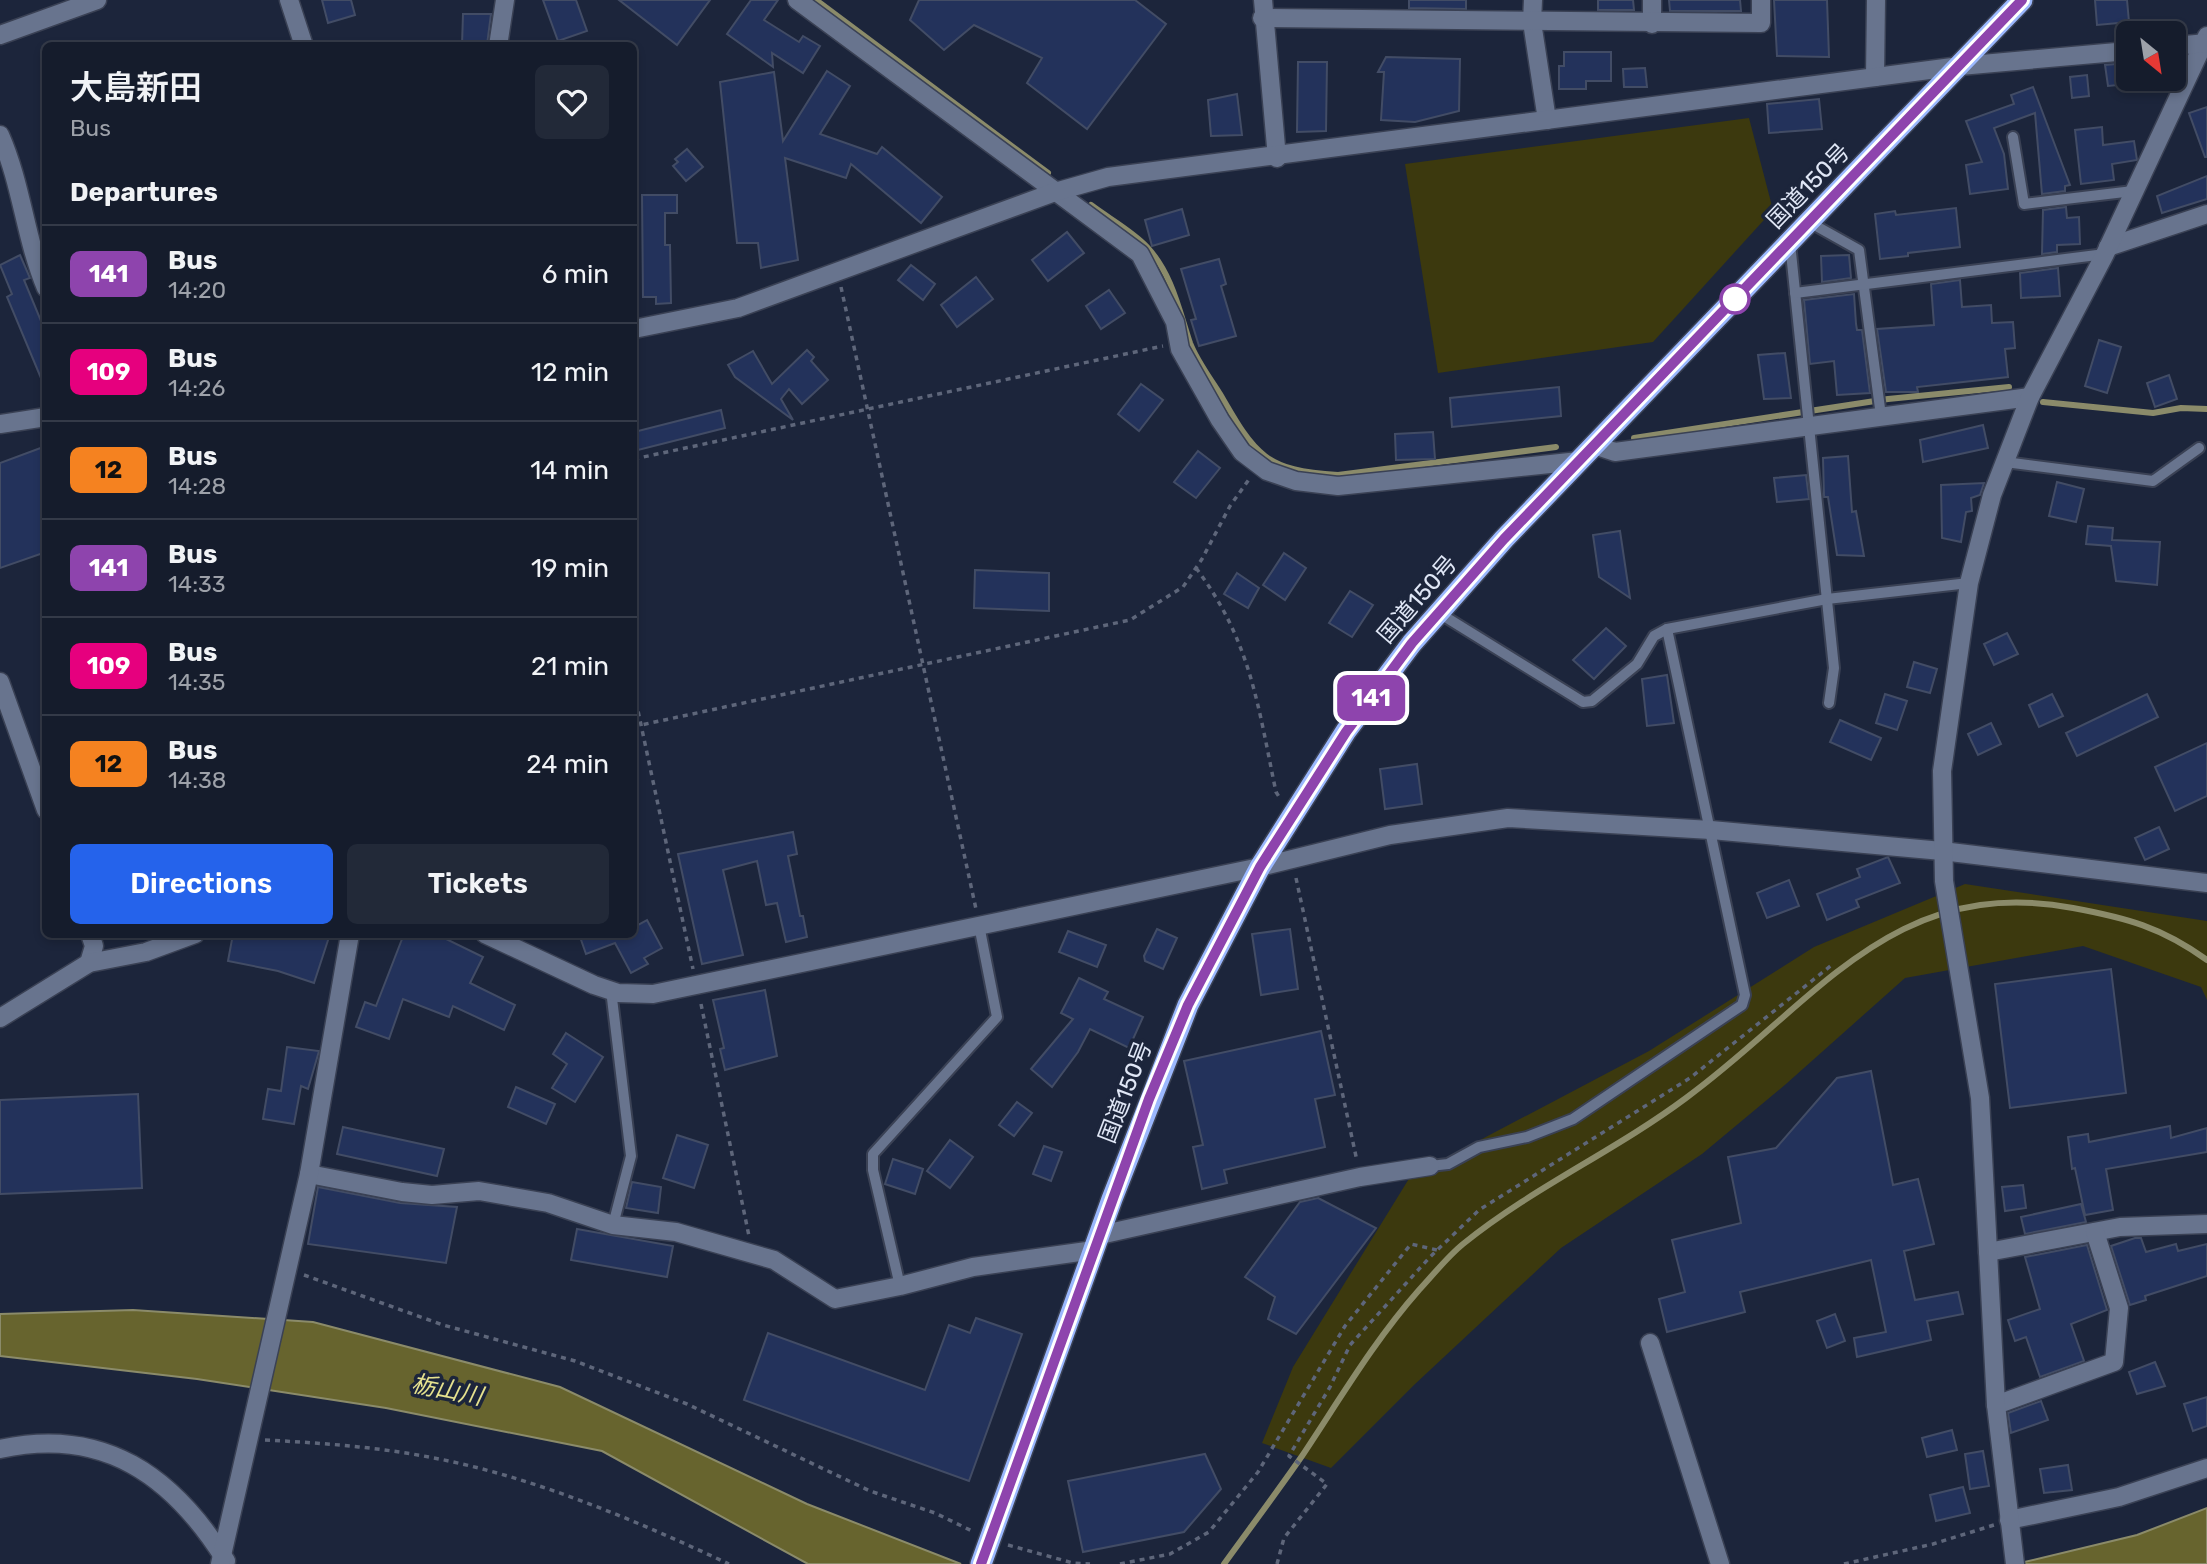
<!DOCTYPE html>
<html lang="en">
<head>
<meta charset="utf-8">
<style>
  :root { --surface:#151c2c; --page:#222938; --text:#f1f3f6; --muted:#9da1a9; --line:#343a48; --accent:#2563eb }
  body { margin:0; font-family:Rubik,"Noto Sans JP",sans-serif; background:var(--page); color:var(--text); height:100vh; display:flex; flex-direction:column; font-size:26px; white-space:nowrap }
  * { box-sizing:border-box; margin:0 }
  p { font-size:23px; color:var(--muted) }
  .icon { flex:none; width:38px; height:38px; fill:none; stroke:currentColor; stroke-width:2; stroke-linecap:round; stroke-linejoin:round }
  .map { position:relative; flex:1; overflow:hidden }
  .panel { position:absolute; left:42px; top:42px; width:595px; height:896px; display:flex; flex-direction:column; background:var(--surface); border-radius:10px; box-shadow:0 4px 10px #0003,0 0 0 2px var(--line) }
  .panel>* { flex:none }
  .badge { padding:0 14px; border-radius:10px; font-size:24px; line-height:46px }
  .needle { width:46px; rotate:150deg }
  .controls { position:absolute; left:2116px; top:21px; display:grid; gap:14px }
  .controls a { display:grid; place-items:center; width:70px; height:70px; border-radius:10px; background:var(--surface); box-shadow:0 4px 10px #0003,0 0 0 2px var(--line); font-size:35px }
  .map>.badge { position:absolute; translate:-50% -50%; box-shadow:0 0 0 4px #fff }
  h2 { padding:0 28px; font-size:26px; line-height:63px }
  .round { display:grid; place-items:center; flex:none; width:74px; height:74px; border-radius:10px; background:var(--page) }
  .head { display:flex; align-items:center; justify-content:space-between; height:119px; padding:0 28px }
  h1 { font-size:33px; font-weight:600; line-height:52px }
  .primary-button { display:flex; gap:14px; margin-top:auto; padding:14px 28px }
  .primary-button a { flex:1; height:80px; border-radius:10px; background:var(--accent); color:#fff; font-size:28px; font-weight:600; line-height:80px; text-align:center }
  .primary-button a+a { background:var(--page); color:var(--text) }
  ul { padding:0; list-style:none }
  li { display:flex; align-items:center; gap:21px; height:98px; padding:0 28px; border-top:2px solid var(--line) }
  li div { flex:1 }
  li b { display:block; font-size:26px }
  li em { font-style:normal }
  li .badge { min-width:77px; font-weight:700; text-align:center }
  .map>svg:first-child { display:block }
  .green { fill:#3c390e }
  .water { fill:#67642e; stroke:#8b8b6a; stroke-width:2 }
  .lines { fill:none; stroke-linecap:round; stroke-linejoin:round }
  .stream { stroke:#8b8b6a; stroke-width:6 }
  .building { fill:#23325b; stroke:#424c65; stroke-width:2 }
  .lane-casing { stroke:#3a4154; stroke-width:14 }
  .street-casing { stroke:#3a4154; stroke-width:21 }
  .secondary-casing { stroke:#3a4154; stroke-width:21 }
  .highway-casing { stroke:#3a4154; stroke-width:24 }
  .path { stroke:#5e667a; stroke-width:3.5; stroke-dasharray:5 5; stroke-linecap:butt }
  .lane { stroke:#68748e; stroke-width:10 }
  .street { stroke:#68748e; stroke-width:18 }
  .secondary { stroke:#68748e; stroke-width:18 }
  .highway { stroke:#9ab7fd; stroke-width:21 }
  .line-casing { stroke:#fff; stroke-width:16 }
  .line { stroke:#8e44ad; stroke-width:10 }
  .stop-dot { fill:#fff; stroke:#8e44ad; stroke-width:3.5 }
  .labels { text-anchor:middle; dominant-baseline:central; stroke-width:7; stroke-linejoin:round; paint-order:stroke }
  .street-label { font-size:23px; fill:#e0e7f6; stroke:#1c253b }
  .water-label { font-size:24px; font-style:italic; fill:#e6e28f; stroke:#1c253b }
</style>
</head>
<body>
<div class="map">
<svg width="2207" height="1564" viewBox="0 0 2207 1564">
  <rect width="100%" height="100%" fill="#1c253b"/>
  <g class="green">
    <polygon points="1749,118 1773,210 1653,342 1438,373 1405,164"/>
    <polygon points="1965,884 2207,921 2207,1000 2201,987 2083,946 1905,978 1786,1084 1702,1154 1561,1248 1414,1385 1331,1468 1262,1443 1293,1367 1410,1177 1649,1051 1814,947"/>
  </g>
  <g class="water">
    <polygon points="133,1310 313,1322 560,1387 807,1504 961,1564 808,1564 602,1451 386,1408 197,1379 0,1356 0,1314"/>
    <polygon points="2207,1508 2207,1564 2016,1564 2137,1535"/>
  </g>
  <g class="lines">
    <g class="stream">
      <polyline points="816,0 1048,173"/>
      <path d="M1091,205C1108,218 1132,231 1147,247C1172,274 1179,310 1190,343C1197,361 1210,378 1220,394C1255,455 1265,471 1338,475L1556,447"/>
      <polyline points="2043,402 2153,413 2181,408 2207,409"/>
      <polyline points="1634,438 1888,399 2009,387"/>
      <path d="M1224,1564C1250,1528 1277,1492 1302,1456C1340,1399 1374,1341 1419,1290C1433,1275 1447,1257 1463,1244C1532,1188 1615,1151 1686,1098C1815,1004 1892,874 2073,908C2127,918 2161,927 2207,960"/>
    </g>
  </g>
  <g class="building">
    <polygon points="322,0 351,0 355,15 328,23"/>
    <polygon points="543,0 576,0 587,31 558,41"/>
    <polygon points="619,0 710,0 677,45"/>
    <polygon points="751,0 778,0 764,20 799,42 803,36 820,46 803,73 772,53 773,67 727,34"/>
    <polygon points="919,0 1135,0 1166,24 1087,129 1027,83 1042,58 974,25 944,50 910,20"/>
    <polygon points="1409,0 1466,0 1466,9 1409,8"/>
    <polygon points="1598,0 1633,0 1634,10 1598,10"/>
    <polygon points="1669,0 1740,0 1741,11 1670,11"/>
    <polygon points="1774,0 1827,0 1829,57 1777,56"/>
    <polygon points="2095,0 2127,0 2129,22 2097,25"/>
    <polygon points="463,14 491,14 487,45 462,45"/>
    <polygon points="1564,52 1611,52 1611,81 1586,81 1586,89 1559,89 1559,66 1564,66"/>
    <polygon points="1386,57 1460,59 1459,111 1415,122 1381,120 1384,72 1378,72"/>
    <polygon points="1298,62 1327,62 1326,131 1297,132"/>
    <polygon points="2128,63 2128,84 2108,86 2105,65"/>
    <polygon points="1645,68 1647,87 1624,87 1623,69"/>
    <polygon points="827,71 850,86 820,134 877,154 882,147 942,197 921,223 851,164 846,178 785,158 798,260 761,268 758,243 737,243 720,82 774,72 783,141"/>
    <polygon points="2087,75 2089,96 2072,98 2070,77"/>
    <polygon points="2033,87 2070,185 2065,186 2065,191 2042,194 2035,113 1994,128 2004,154 2008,189 1970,194 1966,165 1982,162 1966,121 2014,104 2011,95"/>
    <polygon points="1237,94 1242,135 1211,136 1208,100"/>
    <polygon points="1819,99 1822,129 1769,133 1767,104"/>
    <polygon points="2207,107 2207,157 2205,157 2189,113"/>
    <polygon points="2102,127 2103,145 2134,141 2137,160 2112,164 2114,180 2081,184 2075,130"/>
    <polygon points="687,149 703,167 686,181 673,166 678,162 675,159"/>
    <polygon points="2207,176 2207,199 2162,213 2157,196"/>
    <polygon points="642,195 677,195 677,213 665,213 665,245 670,245 671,303 656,304 656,297 643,297"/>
    <polygon points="2066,207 2067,218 2079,217 2080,244 2057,245 2057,252 2042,254 2043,210"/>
    <polygon points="1956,208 1960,247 1908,253 1908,256 1880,259 1875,214 1895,211 1896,215"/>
    <polygon points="1182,209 1189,235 1152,246 1145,220"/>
    <polygon points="1067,232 1084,253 1048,281 1032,260"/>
    <polygon points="20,255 30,278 24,280 46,333 46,390 7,297 12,294 0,265"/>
    <polygon points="1849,255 1851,278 1822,282 1821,256"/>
    <polygon points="1219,259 1226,284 1221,286 1236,336 1199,346 1191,320 1196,319 1181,269"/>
    <polygon points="911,265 935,284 923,300 898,280"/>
    <polygon points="2058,268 2060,296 2021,298 2020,273"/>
    <polygon points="976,277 993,299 957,327 941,305"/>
    <polygon points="1960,280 1962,307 1991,305 1992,323 2013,322 2015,348 2005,349 2008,377 1917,387 1918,392 1886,392 1877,329 1934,325 1931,284"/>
    <polygon points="1109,290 1125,313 1101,329 1086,306"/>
    <polygon points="1854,294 1856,324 1857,330 1862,330 1870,393 1837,395 1834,361 1810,364 1804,300"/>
    <polygon points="2099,340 2121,347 2107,393 2085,386"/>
    <polygon points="807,350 814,357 811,361 828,380 802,404 789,389 781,399 793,420 735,377 728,365 753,351 772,384"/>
    <polygon points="1785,353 1791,398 1764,399 1758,355"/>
    <polygon points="2169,375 2177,399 2155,407 2147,383"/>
    <polygon points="1141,384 1163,400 1139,431 1118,414"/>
    <polygon points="1559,387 1561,416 1452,427 1450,398"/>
    <polygon points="721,410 725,428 634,451 634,432"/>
    <polygon points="1983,425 1988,448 1923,462 1920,440"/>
    <polygon points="1433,432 1435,459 1396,460 1395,434"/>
    <polygon points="46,446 46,552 0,568 0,463"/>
    <polygon points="1198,451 1220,468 1196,498 1174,482"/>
    <polygon points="1848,456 1852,512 1856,511 1864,556 1837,555 1828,497 1824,497 1823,458"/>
    <polygon points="1806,475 1809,499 1777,502 1774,478"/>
    <polygon points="2057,482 2084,489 2076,522 2049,516"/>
    <polygon points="1984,483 1980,495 1971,498 1972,511 1966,512 1961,542 1942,538 1941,485"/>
    <polygon points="2088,526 2113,528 2112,540 2160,542 2157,585 2116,581 2111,546 2086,544"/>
    <polygon points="1620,531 1630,598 1599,577 1593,535"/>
    <polygon points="1284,553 1306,568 1285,600 1263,585"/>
    <polygon points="975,570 1049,573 1049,611 974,608"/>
    <polygon points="1237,573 1259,588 1248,608 1224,594"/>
    <polygon points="1350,591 1373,605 1352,637 1329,623"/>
    <polygon points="1606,628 1626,646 1594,679 1573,660"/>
    <polygon points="2007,633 2018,654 1994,665 1984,644"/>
    <polygon points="1914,662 1937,669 1930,693 1907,687"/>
    <polygon points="1667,675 1674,723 1647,726 1642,679"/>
    <polygon points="1885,694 1907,701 1897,730 1876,723"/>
    <polygon points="2052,694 2063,716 2039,727 2029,705"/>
    <polygon points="2147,694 2158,717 2077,756 2066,733"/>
    <polygon points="1840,720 1881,738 1871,760 1830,742"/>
    <polygon points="1991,723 2001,744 1978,755 1968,734"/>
    <polygon points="2207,743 2207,796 2175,811 2155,767"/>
    <polygon points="1417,764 1422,804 1385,809 1380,769"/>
    <polygon points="2159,827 2169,849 2145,860 2135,838"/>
    <polygon points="793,832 797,854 788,856 800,916 803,916 807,937 786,942 777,903 766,905 757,861 723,870 743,955 702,964 678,854"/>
    <polygon points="1888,857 1900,883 1856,900 1859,907 1827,920 1817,894 1860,877 1857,869"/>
    <polygon points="1789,880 1799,906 1767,918 1757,893"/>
    <polygon points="647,920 662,948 644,958 648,964 631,973 615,943 586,954 579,934 634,934 634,927"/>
    <polygon points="1157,929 1177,938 1163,969 1145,961 1144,956"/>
    <polygon points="1290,929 1298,989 1261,995 1252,934"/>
    <polygon points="1068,931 1106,945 1097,967 1059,952"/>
    <polygon points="233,934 330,934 314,983 278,971 228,961"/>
    <polygon points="404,934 436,934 483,957 470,983 515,1005 504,1030 453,1006 449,1017 403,999 389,1039 356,1027 365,1002 376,1006"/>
    <polygon points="2111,969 2126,1093 2010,1108 1995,984"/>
    <polygon points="1079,978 1108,992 1104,999 1143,1017 1129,1048 1090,1029 1078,1052 1052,1087 1031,1069 1073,1019 1061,1013"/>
    <polygon points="765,990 777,1056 725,1070 720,1049 724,1048 713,1000"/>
    <polygon points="1321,1031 1335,1095 1315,1099 1325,1147 1224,1170 1227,1183 1202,1189 1193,1147 1203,1145 1184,1061"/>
    <polygon points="566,1033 603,1057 575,1102 552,1088 567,1064 553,1054"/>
    <polygon points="287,1047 319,1051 308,1089 301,1086 294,1124 263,1119 268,1089 281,1091"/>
    <polygon points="1871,1071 1893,1185 1918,1179 1934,1244 1904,1251 1915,1300 1958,1292 1963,1314 1927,1321 1931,1340 1857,1357 1854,1338 1886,1332 1871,1260 1740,1292 1745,1312 1667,1332 1659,1299 1685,1292 1672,1240 1741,1223 1728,1157 1776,1148 1837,1078"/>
    <polygon points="516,1087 555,1104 546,1124 508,1107"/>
    <polygon points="138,1094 142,1188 0,1194 0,1100"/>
    <polygon points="1017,1102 1032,1113 1014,1136 999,1125"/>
    <polygon points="2170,1126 2171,1138 2207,1128 2207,1152 2106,1169 2113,1210 2085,1215 2075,1168 2072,1169 2068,1137 2088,1134 2089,1142"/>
    <polygon points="343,1127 444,1149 437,1176 337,1154"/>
    <polygon points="677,1135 708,1145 694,1188 663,1178"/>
    <polygon points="950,1140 973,1157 950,1188 927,1171"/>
    <polygon points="1044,1146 1062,1152 1051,1181 1033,1174"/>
    <polygon points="893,1159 923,1169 915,1194 885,1184"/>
    <polygon points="632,1182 661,1187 658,1213 626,1208"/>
    <polygon points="2023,1185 2026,1208 2005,1211 2002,1187"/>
    <polygon points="318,1187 400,1203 457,1207 446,1263 308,1244"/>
    <polygon points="1318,1198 1376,1228 1296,1334 1268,1319 1275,1297 1245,1277 1300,1202"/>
    <polygon points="2081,1204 2086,1222 2025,1234 2021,1217"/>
    <polygon points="577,1229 673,1246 667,1277 571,1260"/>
    <polygon points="2135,1238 2141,1238 2146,1252 2176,1244 2178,1251 2207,1244 2207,1276 2145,1296 2146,1300 2130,1305 2111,1246"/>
    <polygon points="2087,1245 2107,1310 2071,1324 2084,1361 2040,1377 2026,1337 2015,1341 2008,1320 2040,1309 2025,1257"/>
    <polygon points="1835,1314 1845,1341 1827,1348 1817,1321"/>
    <polygon points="976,1318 1022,1334 969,1481 744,1400 768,1333 925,1390 949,1325 970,1333"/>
    <polygon points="2155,1362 2165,1386 2137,1394 2129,1372"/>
    <polygon points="2207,1397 2207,1426 2193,1431 2184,1404"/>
    <polygon points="2041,1401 2048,1420 2011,1433 2008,1413"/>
    <polygon points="1952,1430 1957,1450 1927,1457 1922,1438"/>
    <polygon points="1983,1451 1989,1486 1970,1489 1965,1454"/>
    <polygon points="1205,1454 1221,1489 1184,1532 1083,1552 1068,1481"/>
    <polygon points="2068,1465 2072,1490 2044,1493 2040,1469"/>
    <polygon points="1963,1487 1970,1513 1936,1521 1930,1495"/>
  </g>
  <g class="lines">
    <defs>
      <g id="lane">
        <polyline points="2013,137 2024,204 2133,191"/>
        <polyline points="1809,222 1859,250 1881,416"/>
        <polyline points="1790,243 1834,668 1829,703"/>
        <polyline points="1795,293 2105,254"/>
        <polyline points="2005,462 2153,481 2199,448"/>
        <polyline points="1439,613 1583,702 1592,701 1637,664 1654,636 1667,629 1827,599 1969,583"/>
        <polyline points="611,990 631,1156 613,1225"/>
        <polyline points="1430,1166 1448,1164 1479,1147 1527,1137 1573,1119 1742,1005 1745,995 1667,629"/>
        <polyline points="900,1286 873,1170 873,1154 997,1017 979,925"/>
      </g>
      <g id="street">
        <polyline points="289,0 304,46"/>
        <polyline points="797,0 1140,254 1175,322 1180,349 1220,420 1242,452 1267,471 1296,481 1338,486 1579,461"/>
        <polyline points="1263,0 1277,158"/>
        <polyline points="1533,0 1532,22 1547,120"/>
        <polyline points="1652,0 1652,24"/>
        <polyline points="1262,18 1761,23 1761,0"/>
        <polyline points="0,35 97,0"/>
        <polyline points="498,46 505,0"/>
        <polyline points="1875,77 1876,0"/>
        <path d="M0,135C22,185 25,238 46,288"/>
        <polyline points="2108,247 2207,214"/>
        <polyline points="1594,445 1615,452 2030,397"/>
        <polyline points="0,682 46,810"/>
        <polyline points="485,934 594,985 618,993 653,994 1260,867 1390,835 1508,818 1711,830 1942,851 2207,883"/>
        <polyline points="89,963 94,946 90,934"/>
        <polyline points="0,1018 89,963 146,952 195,934"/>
        <polyline points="309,1174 402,1192 432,1195 479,1191 548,1203 613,1225 676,1232 774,1260 835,1299 900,1286 973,1267 1094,1250"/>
        <polyline points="1100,1235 1360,1177 1430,1166"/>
        <polyline points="1988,1252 2120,1227 2207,1224"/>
        <polyline points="1650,1343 1720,1564"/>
        <polyline points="1996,1405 2114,1362 2119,1308 2095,1232"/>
        <path d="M0,1449C104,1426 173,1476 226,1561"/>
        <polyline points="2009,1520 2119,1497 2207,1468"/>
        <polyline points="220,1564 309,1174 350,934"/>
        <polyline points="2015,1564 1996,1405 1980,1098 1944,881 1942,771 1969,583 1992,495 2030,397 2105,254 2207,36"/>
      </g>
      <g id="secondary">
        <polyline points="2174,46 2207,43"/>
        <polyline points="634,329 738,308 1055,192 1108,177 1960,66 2128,51"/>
        <polyline points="0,424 46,417"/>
      </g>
      <polyline id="highway" points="981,1564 1112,1199 1188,1005 1260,867 1346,731 1412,643 1504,539 2022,0"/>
    </defs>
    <use href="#lane" class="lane-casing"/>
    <use href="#street" class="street-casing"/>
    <use href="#secondary" class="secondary-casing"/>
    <use href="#highway" class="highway-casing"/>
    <g class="path">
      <polyline points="841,287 976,909"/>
      <polyline points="634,459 1163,346"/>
      <path d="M1196,568C1251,641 1258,706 1276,792L1281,800"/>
      <polyline points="634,692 693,969"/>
      <polyline points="634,723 641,725 1130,620 1183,587 1202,559 1230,506 1250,478"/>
      <polyline points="1296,878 1357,1161"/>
      <polyline points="701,1004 749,1236"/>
      <polyline points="304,1275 443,1325 575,1361 687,1404 870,1491 935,1513 972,1531"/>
      <path d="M265,1440C322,1443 378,1447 434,1458C534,1477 637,1521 729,1564"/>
      <polyline points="1008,1545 1073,1563 1090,1564"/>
      <polyline points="1120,1564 1170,1554 1209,1532 1258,1472 1345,1326 1411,1244 1437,1250"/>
      <polyline points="1277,1564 1284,1538 1327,1484 1289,1456 1330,1387 1350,1345 1430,1257 1479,1210 1690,1078 1833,964"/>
      <polyline points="1844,1564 1933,1544 1994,1525"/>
    </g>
    <use href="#lane" class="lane"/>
    <use href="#street" class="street"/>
    <use href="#secondary" class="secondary"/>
    <use href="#highway" class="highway"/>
  </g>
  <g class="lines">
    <defs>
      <polyline id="line" points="981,1564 1149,1099 1188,1005 1260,867 1346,732 1412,643 1504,539 2022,0"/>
    </defs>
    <use href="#line" class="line-casing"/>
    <use href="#line" class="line"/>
  </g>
  <circle class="stop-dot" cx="1735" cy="299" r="14"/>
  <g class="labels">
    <g class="street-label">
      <text transform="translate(1808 186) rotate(-46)">国道150号</text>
      <text transform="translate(1417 599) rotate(-49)">国道150号</text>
      <text transform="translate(1125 1092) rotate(-69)">国道150号</text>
    </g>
    <g class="water-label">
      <text transform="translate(447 1390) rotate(11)">栃山川</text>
    </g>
  </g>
</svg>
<div class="controls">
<a><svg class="needle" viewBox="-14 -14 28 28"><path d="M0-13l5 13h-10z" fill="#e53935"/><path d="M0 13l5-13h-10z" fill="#9da1a9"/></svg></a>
</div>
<b class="badge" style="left:1371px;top:698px;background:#8e44ad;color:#fff">141</b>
<section class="panel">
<div class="head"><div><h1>大島新田</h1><p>Bus</p></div><a class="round"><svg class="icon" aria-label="heart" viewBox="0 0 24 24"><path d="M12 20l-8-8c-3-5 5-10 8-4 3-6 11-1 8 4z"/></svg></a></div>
<h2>Departures</h2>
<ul>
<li><span class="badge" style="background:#8e44ad;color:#fff">141</span><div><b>Bus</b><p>14:20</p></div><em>6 min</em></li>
<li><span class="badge" style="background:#e6007e;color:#fff">109</span><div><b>Bus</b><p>14:26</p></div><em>12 min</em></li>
<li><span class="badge" style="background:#f58220;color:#111">12</span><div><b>Bus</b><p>14:28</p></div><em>14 min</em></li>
<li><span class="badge" style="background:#8e44ad;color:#fff">141</span><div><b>Bus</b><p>14:33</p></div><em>19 min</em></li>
<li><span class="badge" style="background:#e6007e;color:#fff">109</span><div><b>Bus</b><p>14:35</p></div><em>21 min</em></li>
<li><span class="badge" style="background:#f58220;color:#111">12</span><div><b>Bus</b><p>14:38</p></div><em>24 min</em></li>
</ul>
<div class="primary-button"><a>Directions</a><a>Tickets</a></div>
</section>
</div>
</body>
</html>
